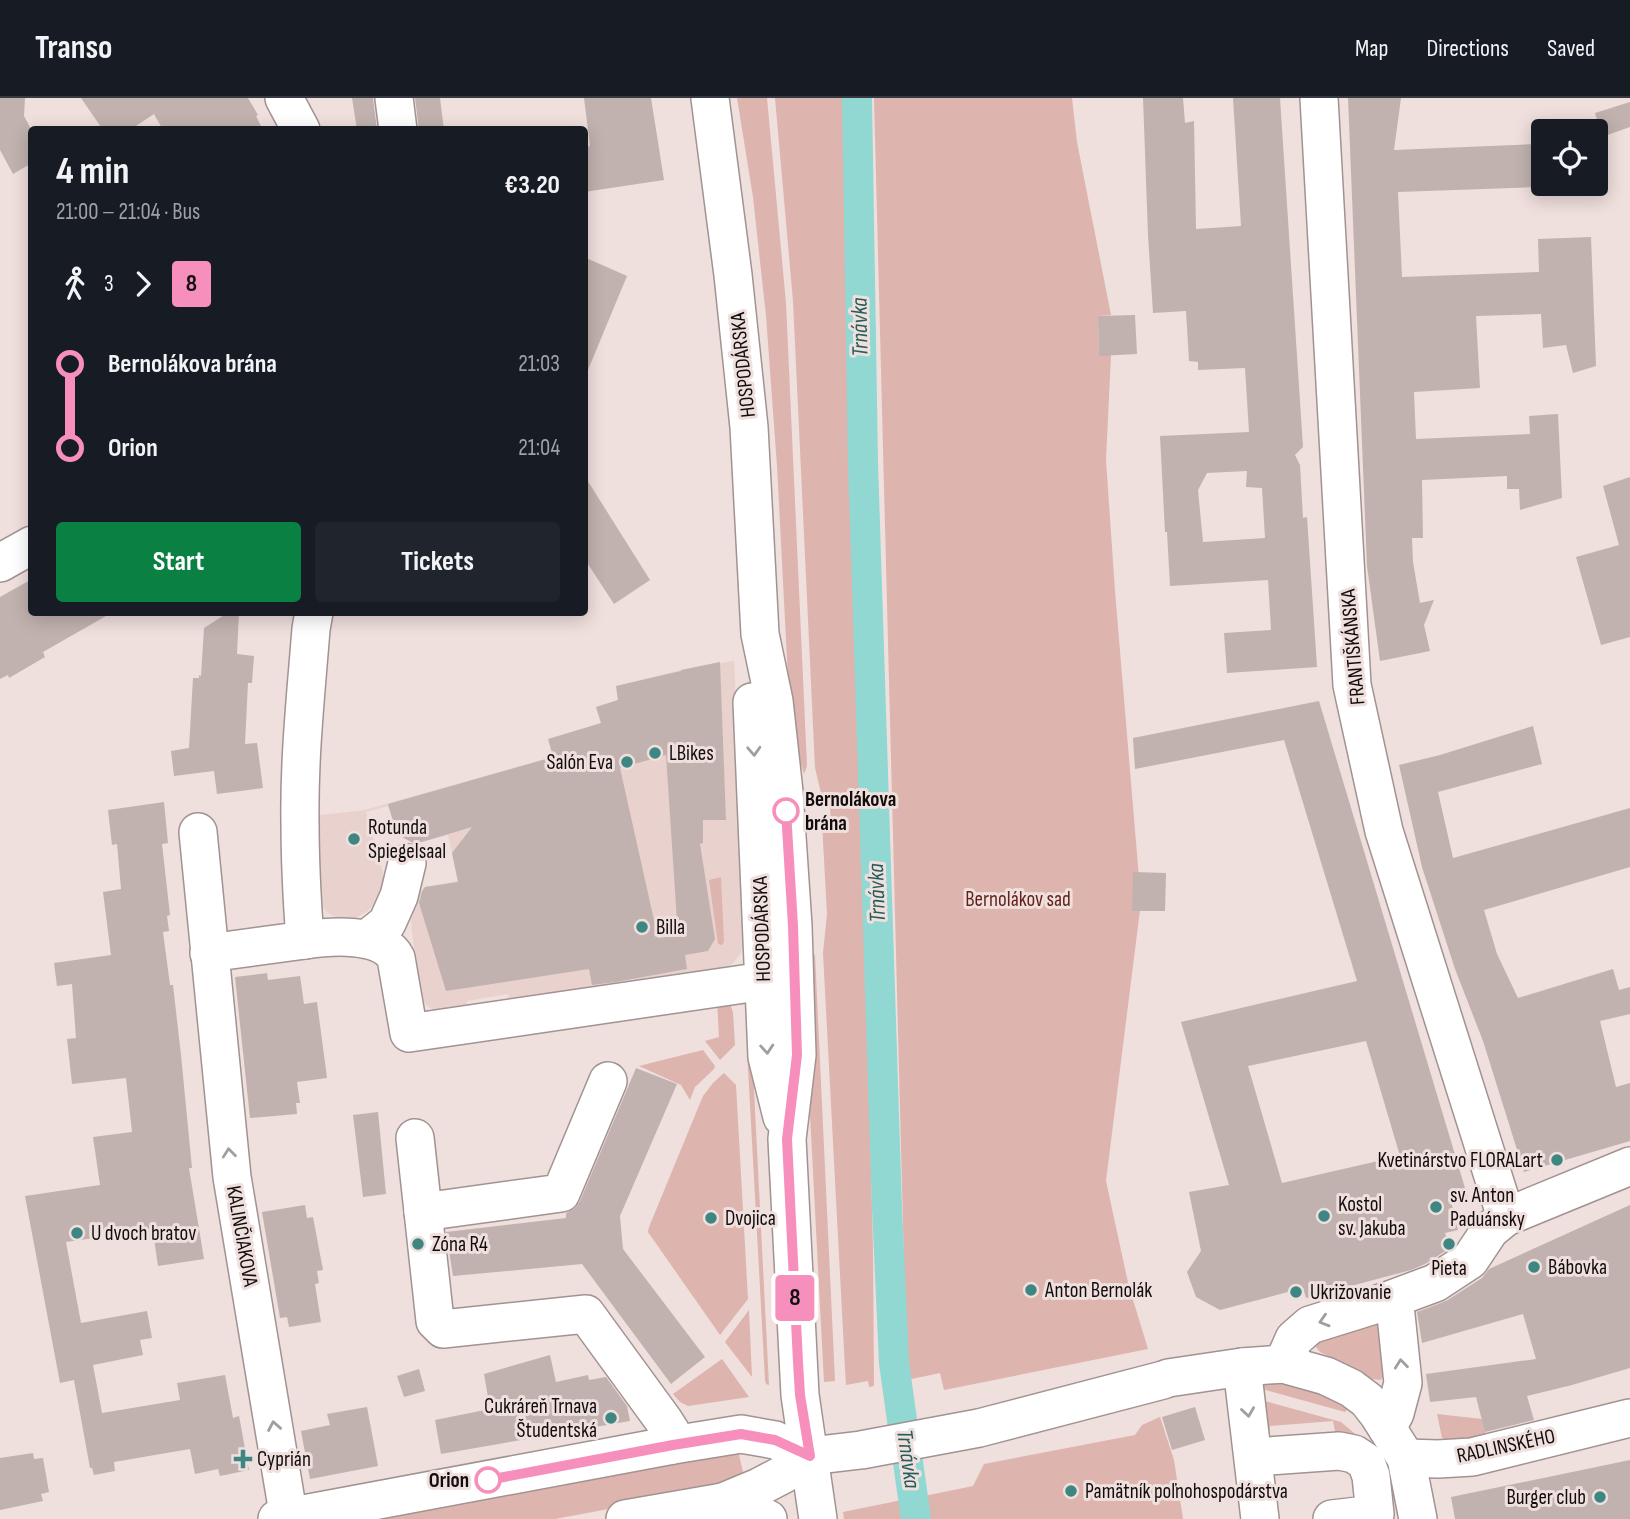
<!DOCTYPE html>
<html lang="en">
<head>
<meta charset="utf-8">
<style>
  :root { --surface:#171b24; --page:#20242c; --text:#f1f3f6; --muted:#9ea1a6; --line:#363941; --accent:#0b8043 }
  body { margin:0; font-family:"Sofia Sans Condensed",sans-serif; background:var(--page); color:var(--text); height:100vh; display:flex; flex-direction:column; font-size:26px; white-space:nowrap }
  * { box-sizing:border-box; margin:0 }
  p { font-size:23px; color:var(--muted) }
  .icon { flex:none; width:38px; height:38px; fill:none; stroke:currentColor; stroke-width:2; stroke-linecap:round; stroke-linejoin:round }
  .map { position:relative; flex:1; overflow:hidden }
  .sheet { position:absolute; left:28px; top:28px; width:560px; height:490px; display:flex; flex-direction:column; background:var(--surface); border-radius:7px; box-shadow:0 4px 18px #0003 }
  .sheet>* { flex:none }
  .badge { padding:0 14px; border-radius:5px; font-size:24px; line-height:46px }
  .buttons { position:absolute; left:1531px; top:21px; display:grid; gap:14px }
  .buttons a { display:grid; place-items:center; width:77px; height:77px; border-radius:7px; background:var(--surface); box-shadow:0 4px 18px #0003; font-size:35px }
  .map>.badge { position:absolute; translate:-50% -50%; box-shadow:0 0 0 4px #fff }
  .legs { display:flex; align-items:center; gap:10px; height:77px; padding:0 28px; font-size:23px }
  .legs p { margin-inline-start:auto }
  .summary { display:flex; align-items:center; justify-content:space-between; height:119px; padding:0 28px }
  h1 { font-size:38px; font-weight:700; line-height:52px }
  .action { display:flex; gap:14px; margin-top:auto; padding:14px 28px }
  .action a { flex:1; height:80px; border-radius:7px; background:var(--accent); color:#fff; font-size:28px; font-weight:700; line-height:80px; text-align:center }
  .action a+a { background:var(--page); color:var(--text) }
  ul { padding:0 28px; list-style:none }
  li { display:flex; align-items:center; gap:24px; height:84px; font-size:26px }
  li i { display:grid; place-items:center; width:10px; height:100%; margin:0 9px; background:currentColor }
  li i::after { content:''; width:18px; height:18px; margin:-9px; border:5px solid; border-radius:50%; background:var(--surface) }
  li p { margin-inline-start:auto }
  li:first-child i { background:linear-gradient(#0000 50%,currentColor 0) }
  li:last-child i { background:linear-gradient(currentColor 50%,#0000 0) }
  header { display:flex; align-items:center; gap:42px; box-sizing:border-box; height:98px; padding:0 35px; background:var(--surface); border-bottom:2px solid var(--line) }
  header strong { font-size:33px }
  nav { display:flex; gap:38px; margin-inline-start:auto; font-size:24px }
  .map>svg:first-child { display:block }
  .built { fill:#e9d1cd }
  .green { fill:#deb4ae }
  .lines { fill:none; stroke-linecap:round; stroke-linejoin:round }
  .canal { stroke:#91d7d2; stroke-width:30 }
  .building { fill:#c1b2af; fill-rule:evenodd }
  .minor-casing { stroke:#a19391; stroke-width:40 }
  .minor { stroke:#fff; stroke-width:37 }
  .oneway { stroke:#a09e9e }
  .line-1-casing { stroke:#fff; stroke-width:16 }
  .line-1 { stroke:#f78fbc; stroke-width:10 }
  .poi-dot { fill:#3e8682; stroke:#efdfdd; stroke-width:2.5 }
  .stop-1-dot { fill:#fff; stroke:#f78fbc; stroke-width:3.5 }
  .labels { text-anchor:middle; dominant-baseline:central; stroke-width:6; stroke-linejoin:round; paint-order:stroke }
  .street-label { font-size:21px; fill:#120d0d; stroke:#efdfdd }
  .poi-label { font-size:21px; fill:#120d0d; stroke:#efdfdd; text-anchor:start }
  .stop-label { font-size:21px; font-weight:bold; fill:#120d0d; stroke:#efdfdd; text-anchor:start }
  .park-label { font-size:21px; fill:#641f1a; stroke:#efdfdd }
  .water-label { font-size:23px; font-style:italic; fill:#245e5b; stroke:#efdfdd }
</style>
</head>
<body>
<header>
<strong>Transo</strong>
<nav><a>Map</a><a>Directions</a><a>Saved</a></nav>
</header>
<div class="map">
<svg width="1630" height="1421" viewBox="0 0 1630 1421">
  <rect width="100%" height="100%" fill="#efdfdd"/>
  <polygon class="built" points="734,563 740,691 744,839 741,855 734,864 726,871 510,905 508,896 467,903 467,912 443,914 430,910 421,902 419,893 410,815 414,803 425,789 458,783 448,737 413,746 397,736 388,708 366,714 383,775 383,785 379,798 369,812 356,820 343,824 327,814 316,802 311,718 365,712 553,659 601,625 596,609 618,602 616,588 681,572"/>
  <g class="green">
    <polygon points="737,0 767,0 786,205 807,668 804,676 794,643 789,599 777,368 766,218 753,99"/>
    <polygon points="775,0 844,0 873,1150 874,1288 869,1289 868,1283 846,1287 845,1271 823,855 827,816 822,725 831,724 829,696 821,695 815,670 793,203"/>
    <polygon points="874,0 1072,0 1077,44 1111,217 1098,218 1099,257 1111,257 1106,362 1115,493 1141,804 1106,1083 1129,1189 1148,1251 944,1292 940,1275 907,1282"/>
    <polygon points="721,779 724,844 722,847 718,846 709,782"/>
    <polygon points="812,855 815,857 835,1283 824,1284 804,902"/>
    <polygon points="717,902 731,908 733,915 735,947 720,962 705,943 719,939"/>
    <polygon points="703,952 715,968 714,971 695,989 690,1002 681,987 639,968"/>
    <polygon points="747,952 752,953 769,1287 766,1286 765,1282"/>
    <polygon points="724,975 736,987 748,1201 720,1237 648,1134 649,1129 703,998 713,985"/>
    <polygon points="749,1212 752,1279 725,1244"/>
    <polygon points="1372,1222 1380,1229 1385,1277 1380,1282 1364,1280 1343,1266 1320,1254 1315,1248 1316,1241"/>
    <polygon points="722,1261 749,1299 688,1308 680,1304 673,1296"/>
    <polygon points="1282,1282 1334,1300 1348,1311 1345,1314 1258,1290 1262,1285"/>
    <polygon points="1252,1302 1265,1303 1341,1324 1360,1340 1336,1339 1333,1323 1270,1328 1269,1344"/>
    <polygon points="1437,1316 1482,1321 1487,1340 1452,1343 1442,1340"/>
    <polygon points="1160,1319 1174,1362 1183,1421 928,1421 924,1398 973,1388 984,1366 1135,1337 1142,1327"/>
    <polygon points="736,1344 745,1383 710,1392 555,1421 334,1421"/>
    <polygon points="902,1402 905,1421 844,1421 843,1414"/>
  </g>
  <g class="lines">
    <polyline class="canal" points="857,0 863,365 887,1110 894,1265 916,1421"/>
  </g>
  <g class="building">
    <polygon points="0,0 25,0 24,18 32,33 32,65 13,76 0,52"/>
    <polygon points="81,0 248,0 258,17 256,18 263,32 163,32 154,16 130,32 103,32"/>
    <polygon points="352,0 373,0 377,32 357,32"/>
    <polygon points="415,0 440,0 444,32 419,32"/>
    <polygon points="584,0 651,0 664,82 584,94 584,49 590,48"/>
    <path d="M1143,0H1183L1185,25L1194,23L1196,131L1241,128L1233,0H1280L1303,349L1295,357L1300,367L1303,420L1307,419L1317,569L1227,575L1224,535L1271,532L1268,482L1170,488L1167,434H1165L1160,338L1249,334L1245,270L1198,272V264L1189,263L1186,213L1153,215L1148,137ZM1247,373L1246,389L1262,390L1265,440L1203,444L1198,392L1207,375Z"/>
    <polygon points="1348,0 1401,0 1394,52 1535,46 1537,89 1398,94 1402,179 1539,174 1538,141 1591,139 1596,268 1573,275 1566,247 1543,250 1541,216 1476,218 1480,290 1414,294 1416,341 1530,336 1529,318 1558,316 1562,400 1520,412 1519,391 1507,391 1507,378 1422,382 1423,440 1412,440 1413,464 1420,505 1434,502 1424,527 1430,553 1380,563 1367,468"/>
    <polygon points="1630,4 1630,29 1602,39 1595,15"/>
    <polygon points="584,159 627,178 585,279 584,279"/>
    <polygon points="1135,217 1137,256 1099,258 1098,218"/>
    <polygon points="584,377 650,482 614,506 584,460"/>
    <polygon points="1630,379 1630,539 1601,547 1576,459 1619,447 1603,388"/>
    <polygon points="32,481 32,514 113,514 43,554 45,559 9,580 8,577 0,581 0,499"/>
    <polygon points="229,514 239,514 237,556 254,558 252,585 248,585 245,646 257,645 263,690 217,696 214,673 174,678 171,653 189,650 193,580 199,580 199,577 201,578 204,530"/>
    <path d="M720,564L726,722H703V745L700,746L715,841L708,853L685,857L687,871L616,884L592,887L589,871L446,893L419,805L422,793L425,789L458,784L452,755L472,729L415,746L397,736L388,706L553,659L548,641L601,625L596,609L618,602L616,588L681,573V572ZM666,657L678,838L658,840L620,670Z"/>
    <path d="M1319,603L1468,1100L1451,1103L1458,1132L1445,1135L1450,1150L1425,1166L1411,1172L1306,1200L1303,1190L1220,1212L1196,1199L1187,1174L1201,1153L1189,1094L1229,1087L1181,924L1357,883L1284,642L1135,671L1133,640ZM1366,943L1400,1058L1282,1085L1248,968Z"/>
    <polygon points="1533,628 1542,666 1438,694 1453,760 1630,710 1630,769 1484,812 1497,856 1518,900 1613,871 1619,892 1630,889 1630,916 1600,923 1616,989 1630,985 1630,1043 1524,1074 1483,943 1455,871 1422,769 1399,667 1440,657"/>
    <polygon points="164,704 168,745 162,746 170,817 167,818 169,833 163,834 170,887 173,887 181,957 192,1070 189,1070 204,1161 158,1168 154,1141 146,1142 145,1133 66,1144 81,1225 147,1213 152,1240 140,1242 143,1257 93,1267 102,1315 180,1302 177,1285 225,1277 233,1320 239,1318 249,1372 220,1378 218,1371 195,1376 190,1351 114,1364 115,1373 94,1377 92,1370 90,1370 74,1282 60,1285 25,1098 100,1087 93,1039 132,1034 126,980 72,986 67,941 76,940 72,886 57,888 54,865 111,857 103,794 121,791 117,746 112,747 108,712"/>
    <polygon points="1133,774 1166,775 1165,813 1132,813"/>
    <polygon points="267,875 268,882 300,878 304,906 317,904 327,980 297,984 300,1005 296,1005 297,1016 250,1020 235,879"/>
    <polygon points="636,970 677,986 620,1118 623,1151 705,1259 671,1286 582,1166 453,1178 446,1134 566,1120 566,1115 574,1111 580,1103"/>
    <polygon points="378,1014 386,1096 363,1099 353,1017"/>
    <polygon points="305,1107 307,1120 313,1119 323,1172 317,1173 319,1185 315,1186 321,1224 289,1229 287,1219 280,1220 262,1114"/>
    <polygon points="1630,1107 1630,1270 1572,1287 1527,1298 1534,1322 1485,1334 1476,1299 1430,1304 1426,1276 1536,1261 1523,1216 1422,1245 1417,1214 1446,1203 1482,1180 1489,1171"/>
    <polygon points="550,1257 556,1284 588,1277 589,1282 606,1279 627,1308 630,1323 441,1356 435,1322 490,1311 484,1276"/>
    <polygon points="419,1271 425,1293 404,1299 397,1278"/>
    <polygon points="367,1309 378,1368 310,1381 301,1333 330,1327 327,1316"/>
    <polygon points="1195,1309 1205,1342 1172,1352 1162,1319"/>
    <polygon points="33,1355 34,1361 43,1360 49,1394 41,1396 43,1403 0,1412 0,1360"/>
    <polygon points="1630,1362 1630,1421 1455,1421 1451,1399"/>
  </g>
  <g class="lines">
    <defs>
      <g id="minor">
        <polyline points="284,0 301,32"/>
        <polyline points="394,0 398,32"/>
        <polyline points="710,0 733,177 749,329 760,536 774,603 784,694 793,828 797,957 787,1041 800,1297 818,1421"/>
        <polyline points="1319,0 1352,587 1384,733 1506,1119"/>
        <polyline points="0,465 32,447"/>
        <polyline points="752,604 767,959 782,1019"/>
        <polyline points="198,734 232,1079 289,1421"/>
        <polyline points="367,841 387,825 399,798 407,765"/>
        <path d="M305,842C330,838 382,834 396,860L409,935L764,883"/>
        <path d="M209,855L305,842C302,802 300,763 300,724C299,659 306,595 311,531L314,514"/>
        <polyline points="415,1040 435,1223 443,1231 586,1216 664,1323 671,1334 673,1347"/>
        <polyline points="423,1114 561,1095 608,983"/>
        <polyline points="1384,1204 1392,1209 1396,1217 1403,1285 1395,1315 1387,1330"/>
        <polyline points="1283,1266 1294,1241 1310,1227 1384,1204 1435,1185 1470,1162 1490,1132 1506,1119 1630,1068"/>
        <polyline points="1242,1269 1260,1421"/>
        <polyline points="1168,1280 1242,1269 1283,1266 1326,1278 1351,1290 1367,1302 1378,1316 1406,1360 1418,1421"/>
        <polyline points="1254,1359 1339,1353 1354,1356 1366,1364 1371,1378 1375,1416 1332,1421"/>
        <polyline points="1406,1360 1438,1361 1472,1359 1630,1320"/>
        <polyline points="723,1404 747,1411 768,1421"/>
        <polyline points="277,1421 673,1347 741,1336 775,1342 810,1358"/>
        <polyline points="625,1421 723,1404 759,1389 784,1376 810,1358 861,1352 979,1330 1163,1282"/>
      </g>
    </defs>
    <use href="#minor" class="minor-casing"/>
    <use href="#minor" class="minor"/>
  </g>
  <defs><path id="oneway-chevron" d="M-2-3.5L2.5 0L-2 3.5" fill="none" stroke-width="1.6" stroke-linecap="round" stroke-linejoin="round" transform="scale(1.75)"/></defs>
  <g class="oneway">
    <use href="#oneway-chevron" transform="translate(754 653) rotate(87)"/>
    <use href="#oneway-chevron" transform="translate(767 951) rotate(86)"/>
    <use href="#oneway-chevron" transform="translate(229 1055) rotate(-96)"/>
    <use href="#oneway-chevron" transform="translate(1324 1223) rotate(163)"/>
    <use href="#oneway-chevron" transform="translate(1401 1266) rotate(-96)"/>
    <use href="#oneway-chevron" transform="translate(1248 1314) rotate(82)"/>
    <use href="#oneway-chevron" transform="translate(274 1328) rotate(-100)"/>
  </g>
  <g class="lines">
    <defs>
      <polyline id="line-1" points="488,1382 673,1347 741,1336 775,1342 810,1358 800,1297 798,1264 787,1041 797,957 793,828 786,713"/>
    </defs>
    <use href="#line-1" class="line-1-casing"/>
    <use href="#line-1" class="line-1"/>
  </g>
  <g class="poi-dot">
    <circle cx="655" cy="655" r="7"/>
    <circle cx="627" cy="664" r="7"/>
    <circle cx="354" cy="741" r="7"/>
    <circle cx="642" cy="829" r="7"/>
    <circle cx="1557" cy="1062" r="7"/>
    <circle cx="1436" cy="1109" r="7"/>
    <circle cx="1324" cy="1118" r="7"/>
    <circle cx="711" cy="1120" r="7"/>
    <circle cx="77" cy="1135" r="7"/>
    <circle cx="418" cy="1146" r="7"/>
    <circle cx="1449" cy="1146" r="7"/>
    <circle cx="1534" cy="1169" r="7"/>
    <circle cx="1031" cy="1192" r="7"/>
    <circle cx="1296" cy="1194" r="7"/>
    <circle cx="611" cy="1320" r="7"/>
    <path d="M239.5 1350.5h7v7h7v7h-7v7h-7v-7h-7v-7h7z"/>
    <circle cx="1071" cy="1393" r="7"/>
    <circle cx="1600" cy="1399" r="7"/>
  </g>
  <g class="stop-1-dot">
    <circle cx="786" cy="713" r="12"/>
    <circle cx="488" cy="1382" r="12"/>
  </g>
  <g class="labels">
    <g class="street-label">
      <text transform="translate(743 267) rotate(-96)">HOSPODÁRSKA</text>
      <text transform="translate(1353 549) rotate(-95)">FRANTIŠKÁNSKA</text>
      <text transform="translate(762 831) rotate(-92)">HOSPODÁRSKA</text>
      <text transform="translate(242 1138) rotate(80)">KALINČIAKOVA</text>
      <text transform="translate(1506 1348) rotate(-12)">RADLINSKÉHO</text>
    </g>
    <g class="poi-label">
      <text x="669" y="655">LBikes</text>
      <text x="613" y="664" text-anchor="end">Salón Eva</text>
      <text x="368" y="729">Rotunda<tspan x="368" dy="24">Spiegelsaal</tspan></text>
      <text x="656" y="829">Billa</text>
      <text x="1543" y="1062" text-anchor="end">Kvetinárstvo FLORALart</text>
      <text x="1450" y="1097">sv. Anton<tspan x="1450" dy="24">Paduánsky</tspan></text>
      <text x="1338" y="1106">Kostol<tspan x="1338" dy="24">sv. Jakuba</tspan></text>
      <text x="725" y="1120">Dvojica</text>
      <text x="91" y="1135">U dvoch bratov</text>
      <text x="432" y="1146">Zóna R4</text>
      <text x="1548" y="1169">Bábovka</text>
      <text x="1449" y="1170" text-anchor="middle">Pieta</text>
      <text x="1045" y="1192">Anton Bernolák</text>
      <text x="1310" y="1194">Ukrižovanie</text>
      <text x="597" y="1308" text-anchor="end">Cukráreň Trnava<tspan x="597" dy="24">Študentská</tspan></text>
      <text x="257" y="1361">Cyprián</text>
      <text x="1085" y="1393">Pamätník poľnohospodárstva</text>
      <text x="1586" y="1399" text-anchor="end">Burger club</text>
    </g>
    <g class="stop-label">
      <text x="805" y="701">Bernolákova<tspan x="805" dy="24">brána</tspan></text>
      <text x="469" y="1382" text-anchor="end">Orion</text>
    </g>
    <g class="park-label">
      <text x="1018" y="801">Bernolákov sad</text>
    </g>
    <g class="water-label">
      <text transform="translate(860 229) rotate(-91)">Trnávka</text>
      <text transform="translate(877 795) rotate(-92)">Trnávka</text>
      <text transform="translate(908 1361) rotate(82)">Trnávka</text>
    </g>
  </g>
</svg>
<div class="buttons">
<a><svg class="icon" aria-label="locate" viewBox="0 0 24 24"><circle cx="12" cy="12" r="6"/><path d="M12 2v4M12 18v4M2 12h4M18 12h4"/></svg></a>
</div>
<b class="badge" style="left:795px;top:1200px;background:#f78fbc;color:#111">8</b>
<section class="sheet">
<div class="summary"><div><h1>4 min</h1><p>21:00 – 21:04 · Bus</p></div><b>€3.20</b></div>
<div class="legs"><svg class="icon" aria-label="walk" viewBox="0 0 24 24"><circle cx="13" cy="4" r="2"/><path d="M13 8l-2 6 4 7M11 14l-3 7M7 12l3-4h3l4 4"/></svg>3<svg class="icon" aria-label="forward" viewBox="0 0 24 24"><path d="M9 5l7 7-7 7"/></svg><b class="badge" style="background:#f78fbc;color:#111">8</b></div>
<ul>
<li><i style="color:#f78fbc"></i><b>Bernolákova brána</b><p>21:03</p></li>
<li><i style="color:#f78fbc"></i><b>Orion</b><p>21:04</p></li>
</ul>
<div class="action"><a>Start</a><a>Tickets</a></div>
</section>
</div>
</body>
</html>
